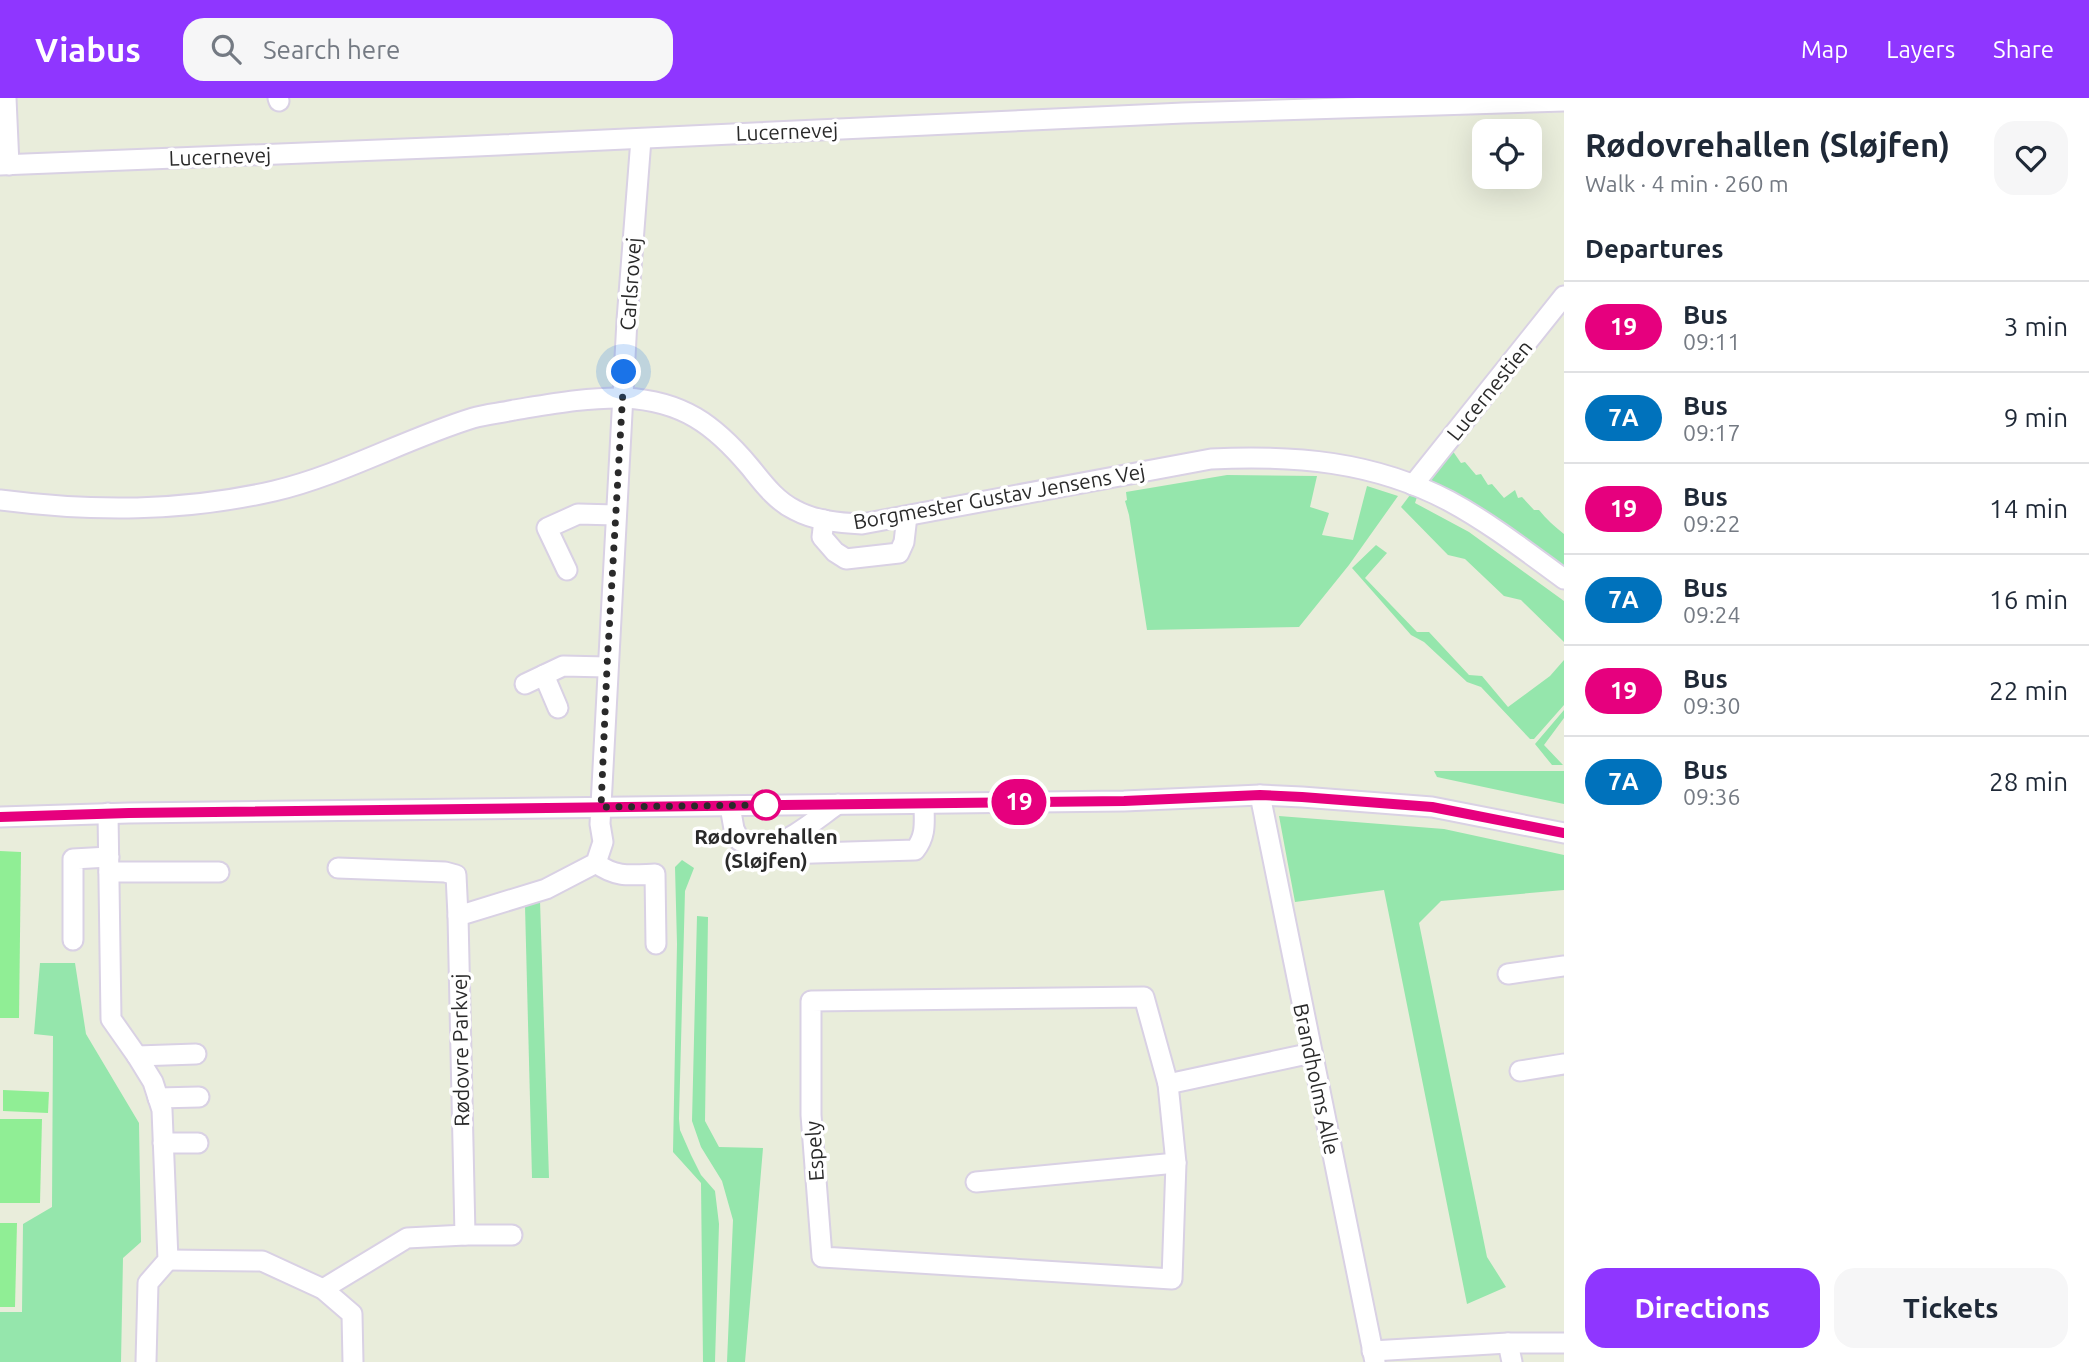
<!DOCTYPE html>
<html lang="en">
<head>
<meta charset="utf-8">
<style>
  :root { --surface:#fff; --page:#f6f6f7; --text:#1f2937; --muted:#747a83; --line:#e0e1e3; --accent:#8f36ff }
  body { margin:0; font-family:Ubuntu,sans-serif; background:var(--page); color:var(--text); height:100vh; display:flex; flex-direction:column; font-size:26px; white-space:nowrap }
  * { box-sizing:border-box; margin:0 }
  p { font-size:23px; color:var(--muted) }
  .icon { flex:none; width:38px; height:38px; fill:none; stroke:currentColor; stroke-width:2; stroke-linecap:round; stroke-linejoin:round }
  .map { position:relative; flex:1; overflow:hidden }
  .sheet { display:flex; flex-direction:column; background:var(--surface); width:525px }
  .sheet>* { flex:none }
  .badge { padding:0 14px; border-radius:23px; font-size:24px; line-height:46px }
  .buttons { position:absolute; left:1472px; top:21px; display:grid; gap:14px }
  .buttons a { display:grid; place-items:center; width:70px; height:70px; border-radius:14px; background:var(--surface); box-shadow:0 7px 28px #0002; font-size:35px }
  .you { position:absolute; width:35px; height:35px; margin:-18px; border:5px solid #fff; border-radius:50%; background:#1a73e8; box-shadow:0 0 0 10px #1a73e833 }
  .map>.badge { position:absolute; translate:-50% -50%; box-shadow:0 0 0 4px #fff }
  h2 { padding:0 21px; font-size:26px; line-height:63px }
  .round { display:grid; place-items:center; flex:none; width:74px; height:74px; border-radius:21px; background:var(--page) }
  .head { display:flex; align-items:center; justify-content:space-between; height:119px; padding:0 21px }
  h1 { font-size:33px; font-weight:700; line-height:52px }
  .action { display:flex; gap:14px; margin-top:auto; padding:14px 21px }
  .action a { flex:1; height:80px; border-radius:21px; background:var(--accent); color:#fff; font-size:28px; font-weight:700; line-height:80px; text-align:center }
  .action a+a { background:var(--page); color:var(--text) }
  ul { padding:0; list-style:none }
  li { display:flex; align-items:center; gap:21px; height:91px; padding:0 21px; border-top:2px solid var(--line) }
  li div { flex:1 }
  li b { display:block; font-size:26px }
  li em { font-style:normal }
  li .badge { min-width:77px; font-weight:700; text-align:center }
  header { display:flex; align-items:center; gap:42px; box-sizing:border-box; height:98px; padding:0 35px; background:var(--accent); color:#fff }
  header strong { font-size:33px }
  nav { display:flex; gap:38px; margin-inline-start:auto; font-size:24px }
  .search { width:490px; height:63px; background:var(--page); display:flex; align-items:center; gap:18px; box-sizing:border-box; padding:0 24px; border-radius:21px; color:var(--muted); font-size:26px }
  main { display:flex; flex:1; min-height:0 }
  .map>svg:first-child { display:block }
  .green { fill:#95e6ac }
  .pitch { fill:#90ee95 }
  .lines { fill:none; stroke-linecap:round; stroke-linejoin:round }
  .minor-casing { stroke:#d9d1e4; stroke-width:23 }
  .minor { stroke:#fff; stroke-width:19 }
  .line-casing { stroke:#fff; stroke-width:16 }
  .line { stroke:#e6007e; stroke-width:10 }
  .walk { stroke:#2a2a2a; stroke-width:7; stroke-dasharray:0 12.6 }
  .stop-dot { fill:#fff; stroke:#e6007e; stroke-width:3.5 }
  .labels { text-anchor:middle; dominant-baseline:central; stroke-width:7; stroke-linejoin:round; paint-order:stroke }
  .street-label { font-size:21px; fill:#2a2a2a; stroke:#fff }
  .stop-label { font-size:21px; font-weight:bold; fill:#2a2a2a; stroke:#fff }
</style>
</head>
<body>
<header>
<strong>Viabus</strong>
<div class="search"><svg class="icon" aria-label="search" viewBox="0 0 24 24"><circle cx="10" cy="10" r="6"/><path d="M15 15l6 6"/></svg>Search here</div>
<nav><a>Map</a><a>Layers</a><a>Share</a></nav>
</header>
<main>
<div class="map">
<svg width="1564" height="1264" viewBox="0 0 1564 1264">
  <rect width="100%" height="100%" fill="#e9eddb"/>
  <g class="green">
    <path d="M1450,349L1461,365L1465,364L1476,377L1481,376L1488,387L1492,386L1504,400L1515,392L1518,400L1522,399L1534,412H1539C1546,421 1555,429 1564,436V475L1424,384Z"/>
    <polygon points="1227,377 1317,378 1310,409 1329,415 1322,437 1353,442 1367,388 1398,398 1349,467 1299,529 1147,532 1129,417 1125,403 1127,402 1126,394"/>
    <polygon points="1413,393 1418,396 1415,405 1469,434 1564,503 1564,544 1521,502 1504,498 1465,461 1448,457 1401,409"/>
    <polygon points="1376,447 1387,455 1365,480 1417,534 1429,534 1469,577 1482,578 1508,609 1550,578 1564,562 1564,607 1534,641 1530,641 1481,589 1467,584 1424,544 1411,537 1352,470"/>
    <polygon points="1564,612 1564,620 1544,647 1563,667 1552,667 1535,646"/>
    <polygon points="1434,673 1564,673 1564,706 1437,679"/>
    <polygon points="1279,718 1444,731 1564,757 1564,792 1441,803 1419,825 1487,1159 1506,1189 1467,1206 1384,792 1295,804"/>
    <polygon points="682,762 694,770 685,793 679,1021 680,1032 691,1057 701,1077 715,1093 719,1126 715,1264 703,1264 701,1085 673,1054 677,846 675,769"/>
    <polygon points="540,803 549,1080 532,1080 525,808"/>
    <polygon points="697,818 708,819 705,1023 719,1049 763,1050 745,1264 727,1264 733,1122 722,1083 701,1049 692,1023"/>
    <polygon points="40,865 75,865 86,936 139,1025 141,1144 123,1160 121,1264 0,1264 0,1214 22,1214 23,1126 52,1109 53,938 34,936"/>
  </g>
  <g class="pitch">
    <polygon points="0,753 21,754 19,920 0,920"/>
    <polygon points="3,992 49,994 48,1015 3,1013"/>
    <polygon points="0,1021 42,1021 40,1105 0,1105"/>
    <polygon points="0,1125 17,1125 15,1209 0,1209"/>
  </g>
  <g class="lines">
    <defs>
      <g id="minor">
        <polyline points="6,0 9,67"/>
        <polyline points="278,0 279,3"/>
        <polyline points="0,67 454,49 1183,15 1564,3"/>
        <polyline points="1413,387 1564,198"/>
        <path d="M0,402C93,414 182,414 274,393C342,377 405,341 473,320C486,316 501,315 514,312C551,306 588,299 625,300C682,303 714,326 750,369C763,385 776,403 795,412C815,423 840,425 862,426L1211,361C1294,357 1373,363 1449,403C1490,425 1527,454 1564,481"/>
        <polyline points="824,422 822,439 835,454 846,461 899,455 904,444 907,418"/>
        <polyline points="567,472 547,430 578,416 616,417"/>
        <polyline points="544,577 558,610"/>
        <polyline points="525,586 563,568 607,569"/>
        <polyline points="1260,697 1375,1264"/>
        <path d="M730,708L734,731L740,743C750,747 758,750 768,748C790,744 819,719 838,706"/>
        <polyline points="108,715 111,921 137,958 153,984 162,1012 168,1162 148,1185 146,1264"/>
        <polyline points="0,719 129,715 1124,703 1260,697 1302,699 1432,709 1564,735"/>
        <path d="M770,748L781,756L915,752C927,737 924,723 924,706"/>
        <path d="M596,765C616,780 631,777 655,776L656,846"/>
        <polyline points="338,770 445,774 456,777 458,818"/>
        <polyline points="109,774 219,774"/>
        <polyline points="73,842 73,761 109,759"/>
        <polyline points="1508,876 1564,868"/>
        <polygon points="1144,899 1168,986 1176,1065 1172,1181 822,1159 811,1017 811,903"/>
        <polyline points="137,958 196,956"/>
        <polyline points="1520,973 1564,966"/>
        <polyline points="1168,986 1312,955"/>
        <polyline points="158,1000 199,999"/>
        <polyline points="163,1045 198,1045"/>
        <polyline points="976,1084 1176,1065"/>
        <polyline points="465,1137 512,1137"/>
        <polyline points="168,1162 262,1163 323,1191 352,1216 353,1264"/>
        <polyline points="323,1191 407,1140 465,1137 458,818 546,791 596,765 603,744 600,726 627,222 641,41"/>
        <polyline points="1508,1245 1512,1264"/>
        <polyline points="1372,1253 1508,1245 1564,1245"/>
      </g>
    </defs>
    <use href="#minor" class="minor-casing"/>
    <use href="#minor" class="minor"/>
  </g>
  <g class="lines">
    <defs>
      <polyline id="line" points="0,719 129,715 1124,703 1260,697 1302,699 1432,709 1564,735"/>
    </defs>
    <use href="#line" class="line-casing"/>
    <use href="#line" class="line"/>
    <polyline class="walk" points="624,274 607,569 601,709 770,707 766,707"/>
  </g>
  <circle class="stop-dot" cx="766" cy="707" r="14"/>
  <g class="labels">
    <g class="street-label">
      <text transform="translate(787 33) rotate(-2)">Lucernevej</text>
      <text transform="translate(220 58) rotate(-2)">Lucernevej</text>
      <text transform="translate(630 186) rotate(-86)">Carlsrovej</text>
      <text transform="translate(1489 292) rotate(-51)">Lucernestien</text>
      <text transform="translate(999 398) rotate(-10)">Borgmester Gustav Jensens Vej</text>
      <text transform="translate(460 952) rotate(-91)">Rødovre Parkvej</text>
      <text transform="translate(1317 981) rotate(78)">Brandholms Alle</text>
      <text transform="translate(814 1053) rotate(-94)">Espely</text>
    </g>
    <g class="stop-label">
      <text x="766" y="738">Rødovrehallen<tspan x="766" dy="24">(Sløjfen)</tspan></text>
    </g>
  </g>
</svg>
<div class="buttons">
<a><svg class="icon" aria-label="locate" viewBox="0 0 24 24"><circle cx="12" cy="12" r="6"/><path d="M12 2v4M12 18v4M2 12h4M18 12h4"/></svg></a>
</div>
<div class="you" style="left:624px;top:274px"></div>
<b class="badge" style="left:1019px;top:704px;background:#e6007e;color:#fff">19</b>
</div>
<section class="sheet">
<div class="head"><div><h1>Rødovrehallen (Sløjfen)</h1><p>Walk · 4 min · 260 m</p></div><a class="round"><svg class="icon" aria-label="heart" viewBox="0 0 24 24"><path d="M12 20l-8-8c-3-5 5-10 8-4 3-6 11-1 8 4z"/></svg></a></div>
<h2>Departures</h2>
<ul>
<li><span class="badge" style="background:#e6007e;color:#fff">19</span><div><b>Bus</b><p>09:11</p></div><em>3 min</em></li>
<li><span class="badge" style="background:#0072bc;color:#fff">7A</span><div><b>Bus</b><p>09:17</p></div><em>9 min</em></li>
<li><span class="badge" style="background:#e6007e;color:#fff">19</span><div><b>Bus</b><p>09:22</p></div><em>14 min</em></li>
<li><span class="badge" style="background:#0072bc;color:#fff">7A</span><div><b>Bus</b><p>09:24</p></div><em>16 min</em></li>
<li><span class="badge" style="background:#e6007e;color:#fff">19</span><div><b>Bus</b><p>09:30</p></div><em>22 min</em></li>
<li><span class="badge" style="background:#0072bc;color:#fff">7A</span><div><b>Bus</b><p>09:36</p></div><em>28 min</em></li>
</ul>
<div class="action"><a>Directions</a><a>Tickets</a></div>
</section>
</main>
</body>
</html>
